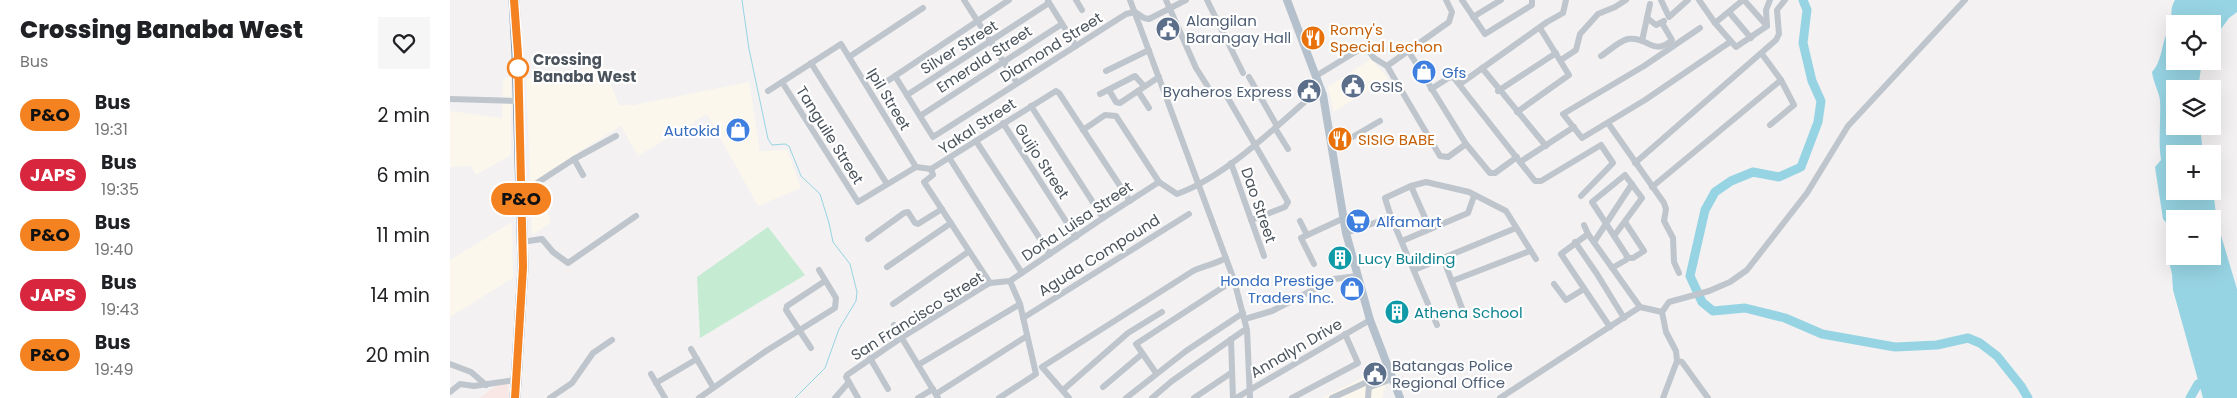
<!DOCTYPE html>
<html lang="en">
<head>
<meta charset="utf-8">
<style>
  :root { --surface:#fff; --page:#f6f6f6; --text:#202124; --muted:#757577 }
  body { margin:0; font-family:Poppins,sans-serif; background:var(--page); color:var(--text); height:100vh; display:flex; flex-direction:column; font-size:19px; white-space:nowrap }
  * { box-sizing:border-box; margin:0 }
  p { font-size:16px; color:var(--muted) }
  .icon { flex:none; width:28px; height:28px; fill:none; stroke:currentColor; stroke-width:2; stroke-linecap:round; stroke-linejoin:round }
  .map { position:relative; flex:1; overflow:hidden }
  .sheet { display:flex; flex-direction:column; background:var(--surface); width:450px }
  .sheet>* { flex:none }
  .badge { padding:0 10px; border-radius:16px; font-size:18px; line-height:32px }
  .buttons { position:absolute; left:1716px; top:15px; display:grid; gap:10px }
  .buttons a { display:grid; place-items:center; width:55px; height:55px; border-radius:0px; background:var(--surface); box-shadow:0 5px 20px #0002; font-size:25px }
  .map>.badge { position:absolute; translate:-50% -50%; box-shadow:0 0 0 2px #fff }
  .round { display:grid; place-items:center; flex:none; width:52px; height:52px; border-radius:0px; background:var(--page) }
  .summary { display:flex; align-items:center; justify-content:space-between; height:85px; padding:0 20px }
  h1 { font-size:24px; font-weight:800; line-height:38px }
  ul { padding:0; list-style:none }
  li { display:flex; align-items:center; gap:15px; height:60px; padding:0 20px }
  li div { flex:1 }
  li b { display:block; font-size:19px }
  li em { font-style:normal }
  li .badge { min-width:55px; font-weight:700; text-align:center }
  main { display:flex; flex:1; min-height:0 }
  .map>svg:first-child { display:block }
  .commercial { fill:#fbf7ed }
  .medical { fill:#f9e7e5 }
  .green { fill:#c5ebd3 }
  .water { fill:#97d4e3; fill-rule:evenodd }
  .lines { fill:none; stroke-linecap:round; stroke-linejoin:round }
  .stream { stroke:#97d4e3; stroke-width:1 }
  .river { stroke:#97d4e3; stroke-width:9 }
  .highway-casing { stroke:#798fa6; stroke-width:11 }
  .minor { stroke:#bec5cc; stroke-width:6 }
  .major { stroke:#b4c0cc; stroke-width:8 }
  .highway { stroke:#8ea4ba; stroke-width:9 }
  .line-casing { stroke:#fff; stroke-width:11 }
  .line { stroke:#f58220; stroke-width:8 }
  .stop-dot { fill:#fff; stroke:#f58220; stroke-width:2.5 }
  .labels { text-anchor:middle; dominant-baseline:central; stroke-width:4.5; stroke-linejoin:round; paint-order:stroke }
  .service-label { font-size:15px; fill:#4e5e75; stroke:#fff; text-anchor:start }
  .food-label { font-size:15px; fill:#c56008; stroke:#fff; text-anchor:start }
  .street-label { font-size:15px; fill:#4b545c; stroke:#fff }
  .stop-label { font-size:15px; font-weight:bold; fill:#4b545c; stroke:#fff; text-anchor:start }
  .shop-label { font-size:15px; fill:#366cbe; stroke:#fff; text-anchor:start }
  .culture-label { font-size:15px; fill:#0d838f; stroke:#fff; text-anchor:start }
</style>
</head>
<body>
<main>
<section class="sheet">
<div class="summary"><div><h1>Crossing Banaba West</h1><p>Bus</p></div><a class="round"><svg class="icon" aria-label="heart" viewBox="0 0 24 24"><path d="M12 20l-8-8c-3-5 5-10 8-4 3-6 11-1 8 4z"/></svg></a></div>
<ul>
<li><span class="badge" style="background:#f58220;color:#111">P&amp;O</span><div><b>Bus</b><p>19:31</p></div><em>2 min</em></li>
<li><span class="badge" style="background:#d7263d;color:#fff">JAPS</span><div><b>Bus</b><p>19:35</p></div><em>6 min</em></li>
<li><span class="badge" style="background:#f58220;color:#111">P&amp;O</span><div><b>Bus</b><p>19:40</p></div><em>11 min</em></li>
<li><span class="badge" style="background:#d7263d;color:#fff">JAPS</span><div><b>Bus</b><p>19:43</p></div><em>14 min</em></li>
<li><span class="badge" style="background:#f58220;color:#111">P&amp;O</span><div><b>Bus</b><p>19:49</p></div><em>20 min</em></li>
</ul>
</section>
<div class="map">
<svg width="1787" height="398" viewBox="0 0 1787 398">
  <rect width="100%" height="100%" fill="#f3f1f1"/>
  <g class="commercial">
    <polygon points="921,59 938,78 884,112 878,87"/>
    <polygon points="153,66 169,105 183,105 299,82 310,151 337,150 351,188 308,206 257,114 188,156 171,126 130,151 131,154 86,184 101,222 82,235 76,79"/>
    <polygon points="61,76 61,155 26,175 21,166 0,167 0,111 52,118 53,79"/>
    <polygon points="62,222 63,278 0,317 0,260"/>
    <polygon points="932,368 937,382 932,398 872,398"/>
  </g>
  <polygon class="medical" points="59,377 58,398 29,398"/>
  <polygon class="green" points="318,227 355,275 250,338 247,277"/>
  <path class="water" d="M1725,0H1787V12L1779,18L1763,40L1762,24H1725V61H1752L1748,89H1725V126H1750L1753,154H1725V191L1763,190L1767,222L1787,289V398H1753L1723,290L1722,274L1718,258L1721,236L1718,225L1713,219L1705,167L1711,160C1708,140 1711,121 1710,101C1710,94 1703,82 1702,72C1711,62 1711,50 1715,38C1717,33 1720,29 1721,23C1722,14 1720,8 1725,0ZM1725,219H1762V256H1725Z"/>
  <g class="lines">
    <polyline class="stream" points="292,0 299,49 318,139 322,145 335,144 339,146 351,176 370,194 379,223 383,242 400,264 407,292 406,301 389,329 375,368 345,398"/>
    <g class="river">
      <polyline points="1353,0 1357,10 1353,43 1362,81 1371,101 1368,122 1351,167 1329,177 1303,172 1281,181 1265,192 1255,210 1240,276 1252,302 1263,311 1295,308 1335,318 1372,334 1445,347 1487,345 1518,338 1530,343 1547,356 1571,386 1578,398"/>
      <polyline points="1740,398 1748,384 1758,379"/>
    </g>
    <defs>
      <polyline id="highway" points="64,0 67,54 73,267 65,398"/>
    </defs>
    <use href="#highway" class="highway-casing"/>
    <g class="minor">
      <polyline points="514,0 567,83"/>
      <polyline points="626,0 632,10"/>
      <polyline points="680,0 784,280 797,330 800,398"/>
      <polyline points="716,0 746,68 760,90"/>
      <polyline points="757,0 793,73"/>
      <polyline points="1012,0 1035,34 1082,5 1082,0"/>
      <polyline points="1211,0 1219,17 1238,0"/>
      <polyline points="1249,0 1265,23 1286,47 1317,26 1316,10 1320,0"/>
      <polyline points="1294,0 1317,26"/>
      <polyline points="598,1 626,46"/>
      <polyline points="1279,12 1301,38"/>
      <polyline points="1023,17 1051,0"/>
      <polyline points="1197,18 1206,25 1214,21"/>
      <polyline points="1265,23 1293,0"/>
      <polyline points="1250,28 1194,66 1113,114 1132,138 1195,100 1280,42"/>
      <polyline points="1192,41 1200,4"/>
      <polyline points="959,52 1016,144 1040,173 1045,173 1067,157"/>
      <polyline points="1312,54 1331,80 1344,105 1320,125"/>
      <path d="M1151,56C1159,51 1169,41 1178,39C1198,36 1203,57 1222,40L1212,23"/>
      <polyline points="399,57 473,8"/>
      <polyline points="1111,60 1126,50 1130,34 1148,14 1165,7 1176,0"/>
      <polyline points="361,63 437,184"/>
      <polyline points="937,66 999,22 1002,12 996,0"/>
      <polyline points="1032,68 1096,146"/>
      <polyline points="656,71 699,50"/>
      <polyline points="445,76 483,137 676,14 685,12 694,18 699,19 736,0"/>
      <polyline points="866,76 915,46 924,58 937,66 990,156 998,157 1016,144"/>
      <polyline points="799,77 827,126"/>
      <polyline points="332,82 408,202 466,167 481,169 606,91 609,93 680,201"/>
      <polyline points="436,82 559,0"/>
      <polyline points="1010,84 1097,22 1113,13 1116,0"/>
      <polyline points="981,89 1000,77 1004,78 1085,181 1091,181 1151,145 1163,163 1131,196"/>
      <polyline points="659,90 666,102 670,103 709,77"/>
      <polyline points="318,91 391,44 466,167"/>
      <polyline points="688,91 699,108"/>
      <polyline points="1048,91 1106,53"/>
      <polyline points="775,93 838,202 835,207 801,220"/>
      <polyline points="650,94 685,76 694,86"/>
      <polyline points="457,95 599,3"/>
      <polyline points="0,99 68,101"/>
      <polyline points="581,106 653,218"/>
      <polyline points="1067,112 1119,75 1090,28"/>
      <polyline points="470,116 612,24"/>
      <polyline points="553,123 626,237"/>
      <polyline points="1158,123 1214,203 1216,209 1214,221 1223,238 1224,262 1229,273"/>
      <polyline points="825,128 838,149"/>
      <path d="M633,130L655,115L666,116L709,182L727,194C778,176 830,122 871,88"/>
      <polyline points="526,141 600,254"/>
      <polyline points="882,149 930,121"/>
      <polyline points="124,159 133,175"/>
      <polyline points="500,159 572,273"/>
      <polyline points="1070,162 1124,127"/>
      <polyline points="781,163 814,256"/>
      <polyline points="1185,163 1326,40 1329,34 1327,10 1335,0"/>
      <polyline points="481,169 483,175 474,182 540,283"/>
      <polyline points="961,186 980,229"/>
      <polyline points="1202,187 1331,80"/>
      <polyline points="70,194 124,159 166,136"/>
      <polyline points="850,221 857,235"/>
      <polyline points="1175,222 1194,251 1183,258 1177,258"/>
      <polyline points="1134,225 1138,234 1190,307 1212,312"/>
      <polyline points="896,233 941,217"/>
      <polyline points="1138,234 1111,254 1160,327"/>
      <polyline points="418,239 454,213 458,212 465,223 468,224 492,209"/>
      <polyline points="952,241 1018,213 1024,196"/>
      <polyline points="72,242 92,239 103,252 118,263 186,216"/>
      <polyline points="1125,242 1147,274 1174,318"/>
      <polyline points="1144,242 1182,184"/>
      <polyline points="993,258 1013,311"/>
      <polyline points="864,264 851,238 892,219"/>
      <polyline points="437,267 501,223"/>
      <polyline points="1162,268 1176,260 1177,256 1142,202 1175,175 1192,198 1164,236"/>
      <polyline points="964,270 1066,228"/>
      <polyline points="1002,281 1080,251"/>
      <polyline points="1104,284 1116,300 1134,289"/>
      <polyline points="443,304 518,252"/>
      <polyline points="573,318 739,214"/>
      <polyline points="795,319 822,311 884,279 907,276"/>
      <polyline points="444,325 488,398"/>
      <polyline points="987,325 941,217 935,198 961,186 976,182 1019,192 1056,211 1086,259"/>
      <polyline points="781,339 783,398"/>
      <polyline points="361,348 336,310 337,306 375,281"/>
      <polyline points="241,349 263,387"/>
      <polyline points="420,358 438,389"/>
      <polyline points="1227,361 1232,362 1258,398"/>
      <polyline points="0,364 21,372 36,385"/>
      <polyline points="468,365 570,304"/>
      <polyline points="706,373 686,344 784,280"/>
      <polyline points="201,374 215,398"/>
      <polyline points="206,383 247,359"/>
      <polyline points="653,387 692,354"/>
      <polyline points="920,387 942,379"/>
      <polyline points="613,390 678,333 712,312"/>
      <polyline points="0,392 10,384 24,386 65,380"/>
      <polyline points="486,394 577,336"/>
      <polyline points="100,398 122,383 143,353 162,340"/>
      <polyline points="249,398 316,351 385,308 386,298 369,270"/>
      <polyline points="385,398 399,382"/>
      <polyline points="408,398 396,377 397,375 451,338 533,287 540,283 560,281 653,218 709,182"/>
      <polyline points="468,398 483,389"/>
      <polyline points="549,398 586,374 570,304 560,281"/>
      <path d="M619,398L592,367L743,271C754,266 765,264 776,258"/>
      <polyline points="676,398 736,351 793,313"/>
      <polyline points="702,398 722,381 793,331"/>
      <polyline points="744,398 781,373"/>
      <polyline points="786,398 920,320"/>
      <polyline points="842,398 908,363 895,334"/>
      <polyline points="882,398 939,372"/>
      <polyline points="918,398 919,385"/>
      <polyline points="1050,398 1190,307"/>
      <polyline points="1213,398 1227,361 1226,351 1216,332 1212,312 1219,302 1259,291 1280,282 1297,270 1357,193 1398,126 1515,0"/>
    </g>
    <polyline class="major" points="837,0 873,95 896,233 920,320 950,398"/>
    <use href="#highway" class="highway"/>
  </g>
  <g class="lines">
    <defs>
      <polyline id="line" points="64,0 68,54 73,267 65,398"/>
    </defs>
    <use href="#line" class="line-casing"/>
    <use href="#line" class="line"/>
  </g>
  <defs>
    <symbol id="civic-disc" viewBox="-11 -11 22 22"><circle r="9.5" fill="#5c6f8a" stroke="#fff"/><path d="M-.6-6.5H3V-4.5H.6V-3L4-1V1h2V6H-6V1h2V-1L-.6-3ZM-1.2 2.5V6h2.4V2.5Z" fill="#fff"/></symbol>
    <symbol id="restaurant-disc" viewBox="-11 -11 22 22"><circle r="9.5" fill="#e8710a" stroke="#fff"/><path d="M-5-6h1v4h1v-4h1v4h1v-4h1v5L-1.5 .5V6h-2V.5L-5-1ZM5-6V6H3V1.5H1.5Q1.5-4 5-6Z" fill="#fff"/></symbol>
    <symbol id="shop-disc" viewBox="-11 -11 22 22"><circle r="9.5" fill="#3f7fe0" stroke="#fff"/><path d="M-5-2.5h2.3a2.7 3.5 0 0 1 5.4 0H5L5.5 6h-11ZM-1.5-2.5h3a1.5 2.3 0 0 0-3 0Z" fill="#fff"/></symbol>
    <symbol id="supermarket-disc" viewBox="-11 -11 22 22"><circle r="9.5" fill="#3f7fe0" stroke="#fff"/><path d="M-6-5.5h2.5l.6 2H6L4.5 2H-2.5L-4.4-4H-6ZM-1.5 3.2a1.3 1.3 0 1 0 .1 0ZM3 3.2a1.3 1.3 0 1 0 .1 0Z" fill="#fff"/></symbol>
    <symbol id="building-disc" viewBox="-11 -11 22 22"><circle r="9.5" fill="#0f9aa8" stroke="#fff"/><path d="M-4-6H4V6H1V3H-1V6H-4ZM-2.5-4.3h1.7v1.8h-1.7ZM.8-4.3h1.7v1.8H.8ZM-2.5-1h1.7V.8h-1.7ZM.8-1h1.7V.8H.8Z" fill="#fff"/></symbol>
  </defs>
  <g fill-rule="evenodd">
    <use href="#civic-disc" x="704" y="15" width="28" height="28"/>
    <use href="#restaurant-disc" x="849" y="24" width="28" height="28"/>
    <use href="#shop-disc" x="960" y="58" width="28" height="28"/>
    <use href="#civic-disc" x="889" y="72" width="28" height="28"/>
    <use href="#civic-disc" x="845" y="77" width="28" height="28"/>
    <use href="#shop-disc" x="274" y="116" width="28" height="28"/>
    <use href="#restaurant-disc" x="876" y="125" width="28" height="28"/>
    <use href="#supermarket-disc" x="894" y="207" width="28" height="28"/>
    <use href="#building-disc" x="876" y="244" width="28" height="28"/>
    <use href="#shop-disc" x="888" y="275" width="28" height="28"/>
    <use href="#building-disc" x="933" y="298" width="28" height="28"/>
    <use href="#civic-disc" x="911" y="360" width="28" height="28"/>
  </g>
  <circle class="stop-dot" cx="68" cy="68" r="10"/>
  <g class="labels">
    <g class="service-label">
      <text x="736" y="20">Alangilan<tspan x="736" dy="17">Barangay Hall</tspan></text>
      <text x="920" y="86">GSIS</text>
      <text x="842" y="91" text-anchor="end">Byaheros Express</text>
      <text x="942" y="365">Batangas Police<tspan x="942" dy="17">Regional Office</tspan></text>
    </g>
    <g class="food-label">
      <text x="880" y="29">Romy's<tspan x="880" dy="17">Special Lechon</tspan></text>
      <text x="908" y="139">SISIG BABE</text>
    </g>
    <g class="street-label">
      <text transform="translate(509 47) rotate(-32)">Silver Street</text>
      <text transform="translate(601 47) rotate(-32)">Diamond Street</text>
      <text transform="translate(534 59) rotate(-33)">Emerald Street</text>
      <text transform="translate(439 99) rotate(59)">Ipil Street</text>
      <text transform="translate(527 126) rotate(-33)">Yakal Street</text>
      <text transform="translate(380 135) rotate(58)">Tanguile Street</text>
      <text transform="translate(592 161) rotate(57)">Guijo Street</text>
      <text transform="translate(809 205) rotate(71)">Dao Street</text>
      <text transform="translate(627 221) rotate(-34)">Doña Luisa Street</text>
      <text transform="translate(649 255) rotate(-32)">Aguda Compound</text>
      <text transform="translate(467 316) rotate(-32)">San Francisco Street</text>
      <text transform="translate(846 348) rotate(-30)">Annalyn Drive</text>
    </g>
    <g class="stop-label">
      <text x="83" y="59">Crossing<tspan x="83" dy="17">Banaba West</tspan></text>
    </g>
    <g class="shop-label">
      <text x="992" y="72">Gfs</text>
      <text x="270" y="130" text-anchor="end">Autokid</text>
      <text x="926" y="221">Alfamart</text>
      <text x="884" y="280" text-anchor="end">Honda Prestige<tspan x="884" dy="17">Traders Inc.</tspan></text>
    </g>
    <g class="culture-label">
      <text x="908" y="258">Lucy Building</text>
      <text x="964" y="312">Athena School</text>
    </g>
  </g>
</svg>
<div class="buttons">
<a><svg class="icon" aria-label="locate" viewBox="0 0 24 24"><circle cx="12" cy="12" r="6"/><path d="M12 2v4M12 18v4M2 12h4M18 12h4"/></svg></a>
<a><svg class="icon" aria-label="layers" viewBox="0 0 24 24"><path d="M12 4l9 5-9 5-9-5zM3 14l9 5 9-5"/></svg></a>
<a>+</a>
<a>−</a>
</div>
<b class="badge" style="left:71px;top:199px;background:#f58220;color:#111">P&amp;O</b>
</div>
</main>
</body>
</html>
